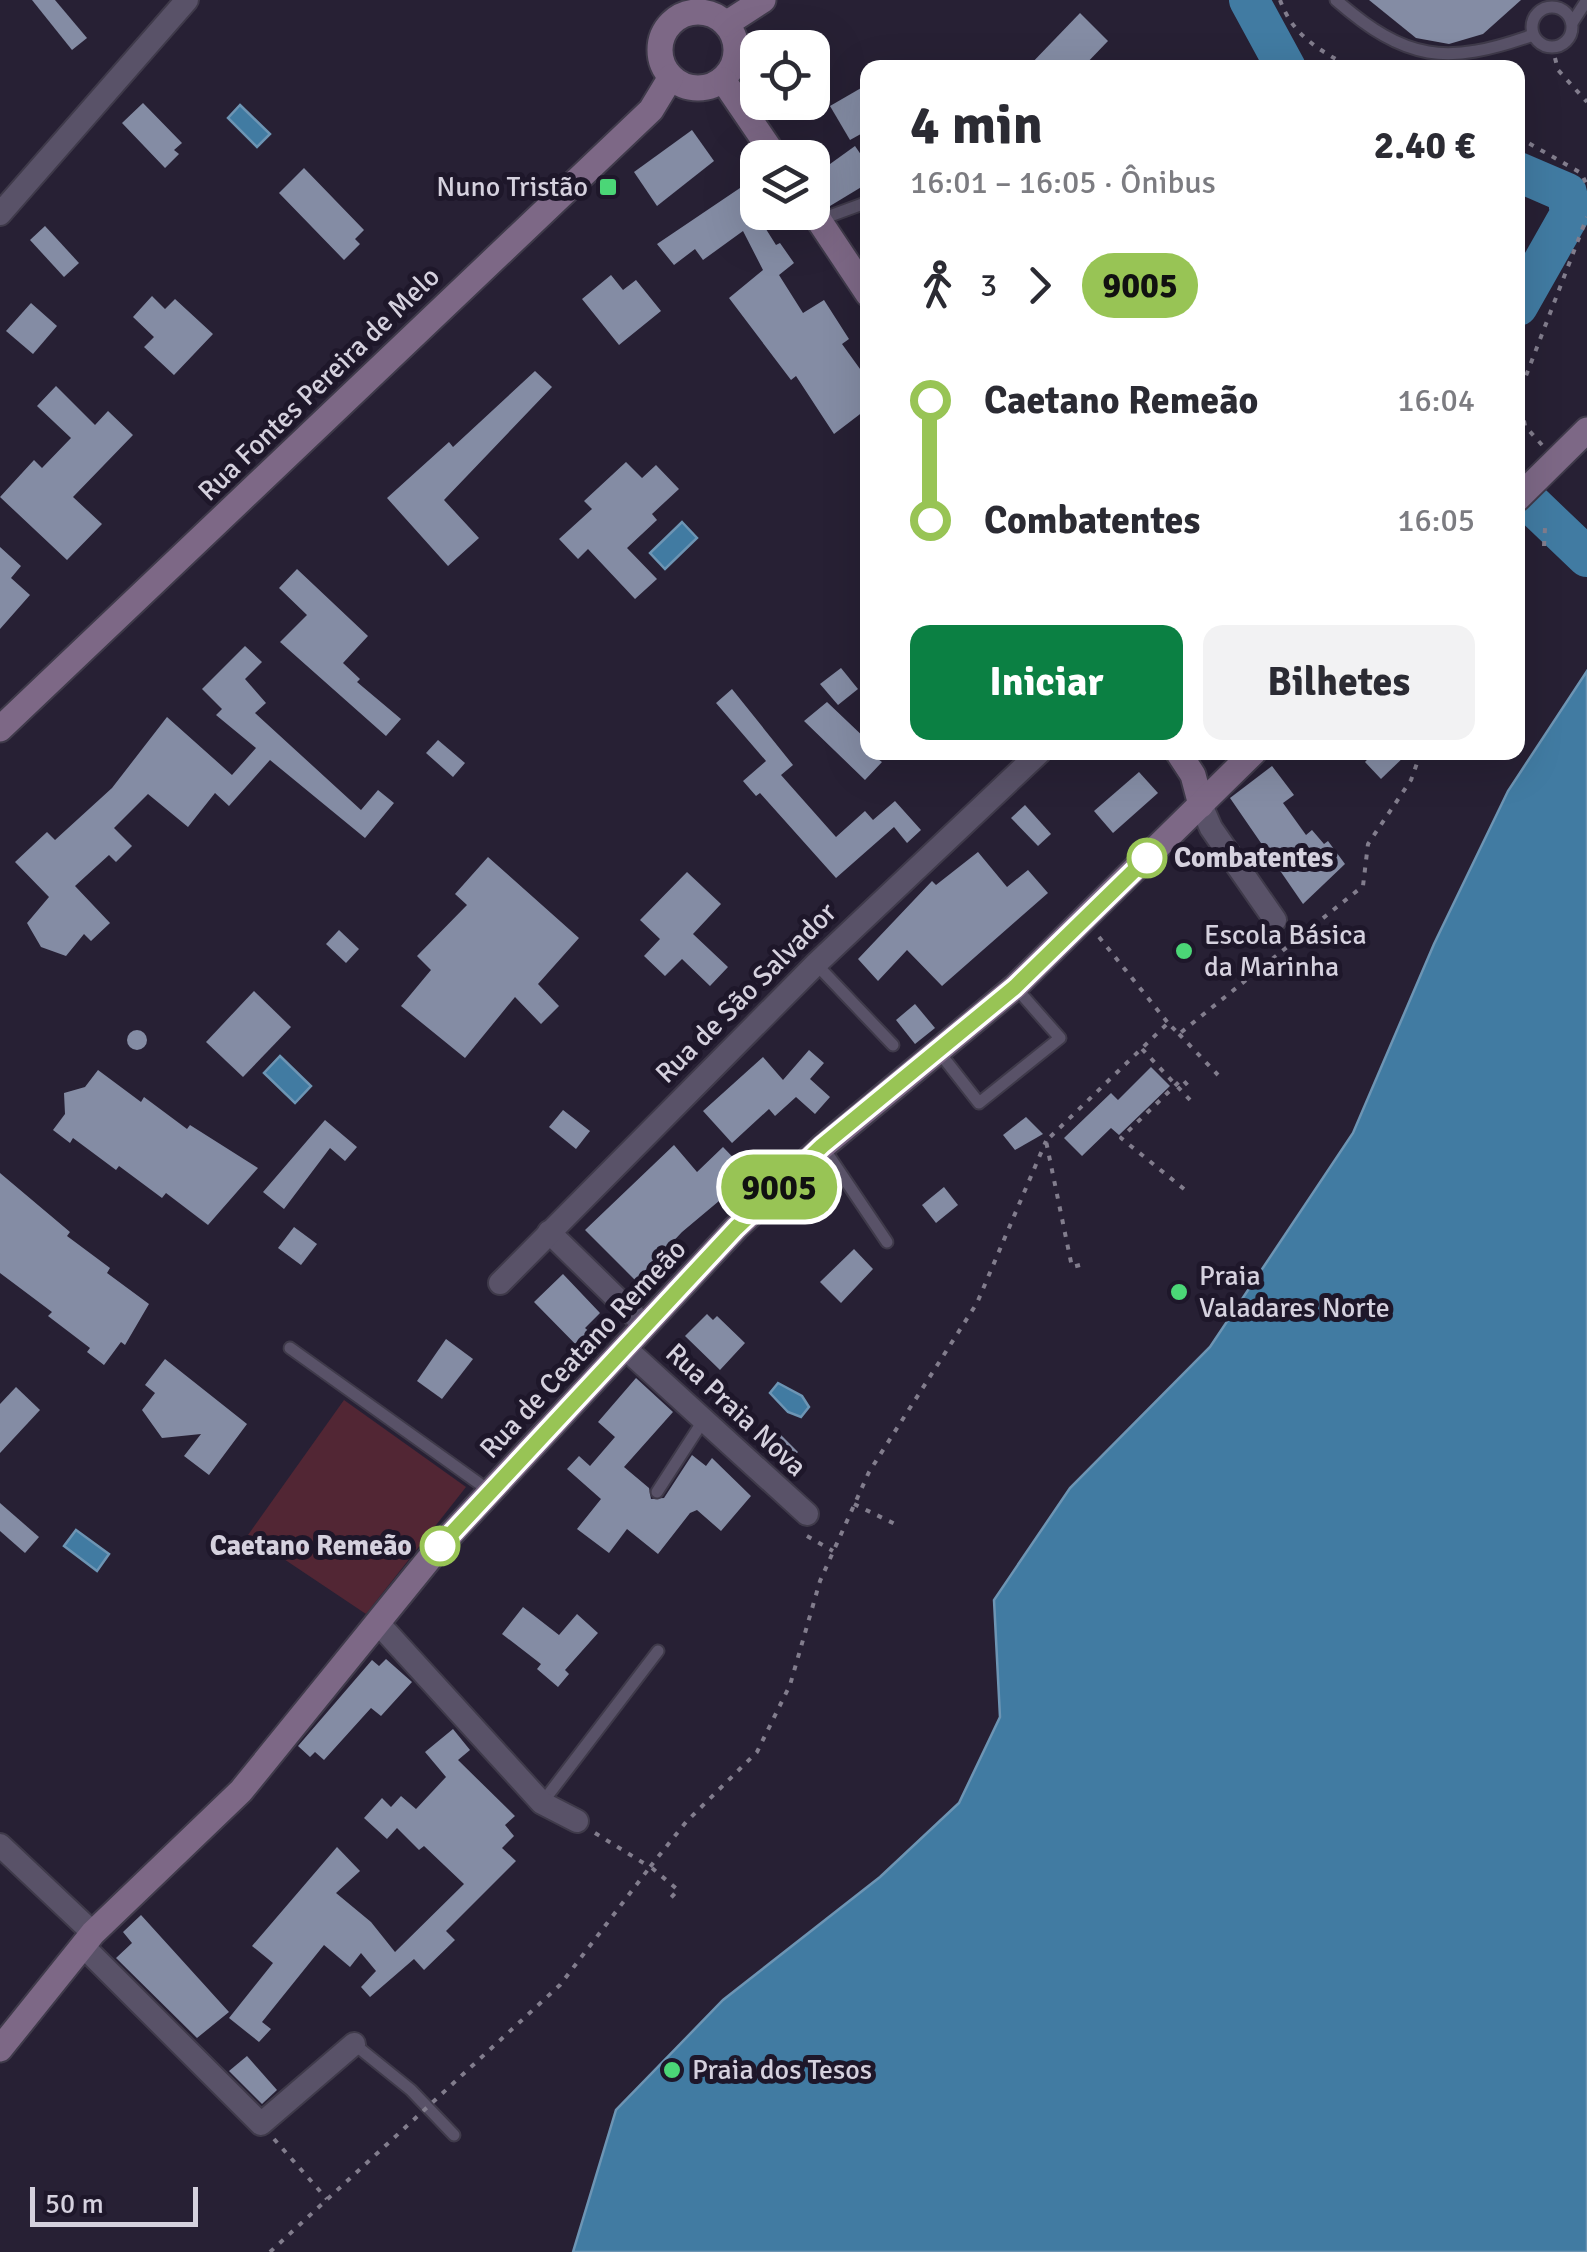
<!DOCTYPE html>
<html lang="pt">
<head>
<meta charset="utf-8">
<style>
  :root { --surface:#fff; --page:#f2f2f3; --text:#2b2b33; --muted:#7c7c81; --accent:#0b8043 }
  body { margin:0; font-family:Signika,sans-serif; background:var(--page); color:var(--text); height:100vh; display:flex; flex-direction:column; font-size:38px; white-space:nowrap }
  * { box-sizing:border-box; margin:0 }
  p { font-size:32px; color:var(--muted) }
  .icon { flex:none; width:55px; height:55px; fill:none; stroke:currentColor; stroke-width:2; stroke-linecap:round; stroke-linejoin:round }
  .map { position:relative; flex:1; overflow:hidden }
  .panel { position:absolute; left:860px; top:60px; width:665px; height:700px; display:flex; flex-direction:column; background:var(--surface); border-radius:20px; box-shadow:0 10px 40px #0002 }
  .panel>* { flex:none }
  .badge { padding:0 20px; border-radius:32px; font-size:35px; line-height:65px }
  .buttons { position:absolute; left:740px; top:30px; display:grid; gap:20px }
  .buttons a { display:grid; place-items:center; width:90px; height:90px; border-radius:20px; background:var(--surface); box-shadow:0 10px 40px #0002; font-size:50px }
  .scale { position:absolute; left:30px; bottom:25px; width:168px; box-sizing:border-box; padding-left:10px; border:5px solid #d5d1de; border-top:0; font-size:28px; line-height:35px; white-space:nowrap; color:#d5d1de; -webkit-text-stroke:8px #1e172a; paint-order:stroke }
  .map>.badge { position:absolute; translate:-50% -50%; box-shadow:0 0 0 5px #fff }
  .legs { display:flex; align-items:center; gap:15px; height:110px; padding:0 50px; font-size:32px }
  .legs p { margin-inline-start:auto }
  .headline { display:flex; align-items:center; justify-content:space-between; height:170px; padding:0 50px }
  h1 { font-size:55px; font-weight:700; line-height:75px }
  .action { display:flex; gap:20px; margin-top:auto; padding:20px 50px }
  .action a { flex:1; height:115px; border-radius:20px; background:var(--accent); color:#fff; font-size:40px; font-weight:700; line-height:115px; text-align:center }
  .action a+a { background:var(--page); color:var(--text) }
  ul { padding:0 50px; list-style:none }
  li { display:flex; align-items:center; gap:35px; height:120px; font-size:38px }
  li i { display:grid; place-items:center; width:15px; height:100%; margin:0 12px; background:currentColor }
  li i::after { content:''; width:25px; height:25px; margin:-12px; border:8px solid; border-radius:50%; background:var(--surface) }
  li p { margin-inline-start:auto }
  li:first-child i { background:linear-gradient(#0000 50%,currentColor 0) }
  li:last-child i { background:linear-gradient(currentColor 50%,#0000 0) }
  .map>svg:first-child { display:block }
  .green { fill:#522634 }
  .water { fill:#417ba2; stroke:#6d95b4; stroke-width:2.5 }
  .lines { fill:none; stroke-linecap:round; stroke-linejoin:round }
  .river { stroke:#417ba2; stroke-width:40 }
  .building { fill:#848ca4 }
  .lane-casing { stroke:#3f3a4a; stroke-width:15 }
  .street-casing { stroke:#3f3a4a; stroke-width:26 }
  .secondary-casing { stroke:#3f3a4a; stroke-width:29 }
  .path { stroke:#827d8d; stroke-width:4; stroke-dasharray:5 8; stroke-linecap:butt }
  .lane { stroke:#595268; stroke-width:11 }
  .street { stroke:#595268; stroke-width:22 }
  .secondary { stroke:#7d6886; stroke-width:25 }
  .path-bridge { stroke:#827d8d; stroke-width:4; stroke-dasharray:5 8; stroke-linecap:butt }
  .line-1-casing { stroke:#fff; stroke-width:22 }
  .line-1 { stroke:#98c455; stroke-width:15 }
  .poi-dot { fill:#4bd677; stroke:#1e172a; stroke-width:4 }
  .stop-1-dot { fill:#fff; stroke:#98c455; stroke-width:5 }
  .labels { text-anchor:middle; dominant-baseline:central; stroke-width:10; stroke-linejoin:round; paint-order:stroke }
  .poi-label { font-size:28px; fill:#d5d1de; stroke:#1e172a; text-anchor:start }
  .street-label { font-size:28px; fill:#d5d1de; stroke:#1e172a }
  .stop-label { font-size:28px; font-weight:bold; fill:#d5d1de; stroke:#1e172a; text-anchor:start }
</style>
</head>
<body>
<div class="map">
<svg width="1587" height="2252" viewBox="0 0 1587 2252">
  <rect width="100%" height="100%" fill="#272034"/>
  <polygon class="green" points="344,1400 466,1487 366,1614 248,1535"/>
  <g class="water">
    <polygon points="240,105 270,134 257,147 228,118"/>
    <polygon points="682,522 697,538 665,569 650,553"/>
    <polygon points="1587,671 1587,2252 573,2252 616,2110 723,2000 880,1877 959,1803 1000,1717 994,1600 1070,1488 1210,1347 1353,1133 1434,944 1508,791"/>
    <polygon points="280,1056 311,1086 295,1103 264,1073"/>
    <polygon points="778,1383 802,1396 809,1407 801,1417 788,1412 770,1393"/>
    <polygon points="76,1530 109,1554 97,1571 64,1546"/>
  </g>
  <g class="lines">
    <g class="river">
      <polyline points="1249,0 1286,68"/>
      <polyline points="1518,172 1567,193 1570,214 1518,306"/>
      <polyline points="1518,491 1587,557"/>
    </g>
  </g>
  <g class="building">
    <polygon points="32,0 55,0 87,38 72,50"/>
    <polygon points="1369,0 1521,0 1483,34 1449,44 1416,38"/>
    <polygon points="1080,13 1108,41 1082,68 1027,68"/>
    <polygon points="868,84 868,130 850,140 830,106"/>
    <polygon points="143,103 182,143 174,150 179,154 165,168 122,123"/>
    <polygon points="692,130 714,161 657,206 634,172"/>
    <polygon points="855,146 868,165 868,183 830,206 812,177"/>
    <polygon points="304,168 364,230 355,239 360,244 344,260 279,193"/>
    <polygon points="740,188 776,245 780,243 794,263 779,275 803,313 824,300 849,339 842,344 868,380 868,408 834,434 796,376 791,380 729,298 763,270 743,231 703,260 695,249 674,265 657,244"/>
    <polygon points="45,226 79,263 64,277 30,240"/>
    <polygon points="611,275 623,290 636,280 661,311 619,345 582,299"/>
    <polygon points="152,296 165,309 175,299 213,334 174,375 144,347 154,337 133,317"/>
    <polygon points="31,303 57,326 33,354 6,331"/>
    <polygon points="535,371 552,387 444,500 479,538 448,566 387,498 449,442 453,447"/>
    <polygon points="56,386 95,425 108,411 133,435 73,497 102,524 67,560 0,497 34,460 42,468 71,438 37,406"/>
    <polygon points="626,462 642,478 656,465 679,489 652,514 657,520 627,548 657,579 635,599 588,549 578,559 559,539 592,509 584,501"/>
    <polygon points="0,547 21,566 11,578 30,595 0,629"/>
    <polygon points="297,569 368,636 343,663 360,679 357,682 401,719 386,736 280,642 307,615 279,588"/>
    <polygon points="245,646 262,662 245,679 266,703 255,713 361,810 378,790 394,803 365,838 270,760 229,806 215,793 188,827 148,794 114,828 132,846 116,862 109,855 75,886 110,923 91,941 84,934 66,956 41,947 27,923 49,897 15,862 47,832 55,840 112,788 167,717 232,775 256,748 216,715 222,709 202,689"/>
    <polygon points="841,668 858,689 838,705 820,684"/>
    <polygon points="732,689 793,765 781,775 836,837 865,811 873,820 895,801 921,830 907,843 894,827 836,878 760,793 756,796 743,781 766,761 716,703"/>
    <polygon points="827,702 868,741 868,752 882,762 865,780 804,721"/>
    <polygon points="438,740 465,763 453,777 426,753"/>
    <polygon points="1374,752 1409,752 1381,779 1365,762"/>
    <polygon points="1272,766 1294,795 1283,803 1306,835 1312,830 1324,844 1328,841 1345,864 1303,904 1230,798"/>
    <polygon points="1139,772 1158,793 1113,833 1094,811"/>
    <polygon points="1025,805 1051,834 1038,846 1011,818"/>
    <polygon points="978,852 1007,887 1028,870 1048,893 942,986 907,950 878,981 858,959 932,881 936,885"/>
    <polygon points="488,857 579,938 538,984 559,1006 541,1024 515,997 465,1058 401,1006 431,970 417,956 467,905 455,894"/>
    <polygon points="687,872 721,904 693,934 728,967 710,986 682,959 665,976 644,956 660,939 640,920"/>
    <polygon points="339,930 359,949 346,963 326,944"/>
    <polygon points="254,991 291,1027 243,1077 206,1042"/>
    <polygon points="915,1004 935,1028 915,1044 896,1020"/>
    <circle cx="137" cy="1040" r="10"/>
    <polygon points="809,1050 824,1063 810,1079 830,1097 815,1114 796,1097 775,1116 769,1109 732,1143 703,1111 763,1057 783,1080"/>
    <polygon points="1151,1067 1170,1086 1119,1135 1111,1128 1082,1156 1064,1138 1111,1093 1118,1100"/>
    <polygon points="98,1070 141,1102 144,1097 187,1129 190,1125 258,1168 208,1225 166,1193 162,1198 119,1166 116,1170 73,1138 70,1143 53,1130 65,1114 64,1093 85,1087"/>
    <polygon points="563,1110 590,1131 576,1149 549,1127"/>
    <polygon points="1026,1117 1043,1134 1015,1150 1003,1135"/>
    <polygon points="325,1120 357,1147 345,1161 330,1148 284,1209 263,1192"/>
    <polygon points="674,1145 697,1172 723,1147 750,1175 682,1232 636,1281 585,1230"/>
    <polygon points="0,1173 70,1232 67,1236 110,1268 107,1273 149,1304 125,1345 121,1342 104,1365 87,1352 90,1348 48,1316 52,1312 0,1273"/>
    <polygon points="944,1187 958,1205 936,1223 922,1205"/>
    <polygon points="294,1227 317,1244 301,1265 278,1248"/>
    <polygon points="854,1249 873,1269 841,1303 820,1282"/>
    <polygon points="563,1274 600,1313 585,1328 605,1345 591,1360 534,1302"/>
    <polygon points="707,1314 713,1320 717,1316 745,1343 720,1370 685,1336"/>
    <polygon points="446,1339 473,1359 442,1399 417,1381"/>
    <polygon points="165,1359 247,1424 209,1475 184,1456 201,1434 162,1438 142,1410 155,1393 145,1385"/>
    <polygon points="636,1378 673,1412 624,1467 649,1488 651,1499 664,1498 692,1455 706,1466 712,1458 751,1496 721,1531 697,1510 690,1513 658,1554 627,1529 609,1553 577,1529 601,1499 567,1469 579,1456 590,1466 615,1437 598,1422"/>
    <polygon points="16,1387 40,1410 0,1453 0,1404"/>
    <polygon points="781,1435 798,1452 784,1467 766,1450"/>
    <polygon points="0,1503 39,1537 25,1553 0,1531"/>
    <polygon points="523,1607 559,1635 577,1614 598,1633 565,1670 569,1674 558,1687 537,1669 541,1664 502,1634"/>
    <polygon points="386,1659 412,1682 381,1716 371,1708 324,1760 315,1752 310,1757 298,1746 372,1660 379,1666"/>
    <polygon points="453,1729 470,1750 458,1760 515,1816 505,1825 514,1836 502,1848 516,1861 446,1931 455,1940 424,1970 414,1959 370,1997 361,1987 376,1971 361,1953 350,1967 324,1945 262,2022 271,2029 259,2042 229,2018 273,1963 252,1946 337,1847 360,1871 336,1893 371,1922 395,1952 464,1884 424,1846 419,1850 397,1828 387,1839 364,1818 382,1798 391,1807 401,1796 416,1809 446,1777 425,1752"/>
    <polygon points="141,1915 229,2012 197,2038 116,1958 132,1943 123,1932"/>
    <polygon points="247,2056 277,2090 262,2104 229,2071"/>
  </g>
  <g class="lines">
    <defs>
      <g id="lane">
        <path d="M1336,0C1406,61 1446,66 1533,35"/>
        <circle cx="1552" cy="27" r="20"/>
        <polyline points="1572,23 1587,0"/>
        <polyline points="819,220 868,202"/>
        <polyline points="816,964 893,1045"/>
        <polyline points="939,1052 979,1103 1060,1038 1016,988"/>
        <polyline points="823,1147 887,1242"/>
        <polyline points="290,1348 491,1492"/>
        <polyline points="657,1492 703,1421"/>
        <polyline points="542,1803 658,1651"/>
        <polyline points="354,2044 411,2090 454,2135"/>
      </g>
      <g id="street">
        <polyline points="0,214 187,0"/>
        <polyline points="1201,805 1211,828 1275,920"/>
        <polyline points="549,1232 645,1326"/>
        <polyline points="500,1283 816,964 1040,752"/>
        <polyline points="625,1348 807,1514"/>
        <polyline points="379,1624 542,1803 577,1821"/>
        <polyline points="0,1845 93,1933"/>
        <polyline points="83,1946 261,2124 354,2044"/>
      </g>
      <g id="secondary">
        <circle cx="698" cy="50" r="38"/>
        <polyline points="726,24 763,0"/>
        <polyline points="723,80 776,158"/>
        <polyline points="812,210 868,294"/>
        <polyline points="1518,498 1587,430"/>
        <polyline points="0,729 651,110 671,77"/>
        <polyline points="1178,752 1193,775 1201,805"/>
        <polyline points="0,2049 93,1933 241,1791 438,1548 736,1228 822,1147 1015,987 1254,752"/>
      </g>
    </defs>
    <use href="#lane" class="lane-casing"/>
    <use href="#street" class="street-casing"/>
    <use href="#secondary" class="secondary-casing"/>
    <g class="path">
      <path d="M1280,0C1293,36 1319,50 1352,68"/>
      <polyline points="1555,58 1558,70 1587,102"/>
      <polyline points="1518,137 1581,173 1587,185"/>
      <polyline points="1542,445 1525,426 1519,394 1587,217"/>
      <polyline points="1544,546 1545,528"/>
      <polyline points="1291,933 1305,949 1328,931"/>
      <polyline points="1099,937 1168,1023"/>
      <polyline points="1179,1034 1218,1075"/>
      <polyline points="1142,1049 1191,1101"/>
      <polyline points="1184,1189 1121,1138 1182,1079 1192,1090"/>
      <polyline points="1080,1265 1072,1267 1046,1141 1168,1023 1179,1034 1363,886 1368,844 1411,780 1421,752"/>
      <polyline points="854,1504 897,1525"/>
      <polyline points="807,1536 833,1551"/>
      <polyline points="595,1833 650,1867 686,1822 757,1752 790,1685 820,1581 869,1472 977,1303 1046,1141"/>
      <polyline points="652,1868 678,1890 667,1902"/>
      <polyline points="274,2139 327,2199"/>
    </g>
    <use href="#lane" class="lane"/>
    <use href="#street" class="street"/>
    <use href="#secondary" class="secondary"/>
    <polyline class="path-bridge" points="270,2252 560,1985 650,1867"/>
  </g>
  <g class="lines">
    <defs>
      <polyline id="line-1" points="440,1546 736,1228 822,1146 1015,987 1147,858"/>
    </defs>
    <use href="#line-1" class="line-1-casing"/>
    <use href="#line-1" class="line-1"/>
  </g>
  <g class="poi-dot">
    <rect x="598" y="177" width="20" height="20" rx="5"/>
    <circle cx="1184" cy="951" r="10"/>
    <circle cx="1179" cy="1292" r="10"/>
    <circle cx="672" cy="2070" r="10"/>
  </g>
  <g class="stop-1-dot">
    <circle cx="1147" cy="858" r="18"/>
    <circle cx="440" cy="1546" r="18"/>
  </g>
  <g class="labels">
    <g class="poi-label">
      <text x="588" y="187" text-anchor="end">Nuno Tristão</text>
      <text x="1204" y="935">Escola Básica<tspan x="1204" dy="32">da Marinha</tspan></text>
      <text x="1199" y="1276">Praia<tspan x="1199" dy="32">Valadares Norte</tspan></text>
      <text x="692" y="2070">Praia dos Tesos</text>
    </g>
    <g class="street-label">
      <text transform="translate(319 384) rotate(-44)">Rua Fontes Pereira de Melo</text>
      <text transform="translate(746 993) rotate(-45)">Rua de São Salvador</text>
      <text transform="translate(583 1349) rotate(-47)">Rua de Ceatano Remeão</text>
      <text transform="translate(736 1410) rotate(43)">Rua Praia Nova</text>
    </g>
    <g class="stop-label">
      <text x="1174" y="858">Combatentes</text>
      <text x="412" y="1546" text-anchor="end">Caetano Remeão</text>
    </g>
  </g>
</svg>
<div class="buttons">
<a><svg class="icon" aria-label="locate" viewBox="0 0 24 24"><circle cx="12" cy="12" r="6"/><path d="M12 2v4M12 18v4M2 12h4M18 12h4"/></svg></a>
<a><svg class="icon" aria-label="layers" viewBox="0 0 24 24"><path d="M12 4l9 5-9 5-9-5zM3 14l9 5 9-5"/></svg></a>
</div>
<div class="scale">50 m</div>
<b class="badge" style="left:779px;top:1187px;background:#98c455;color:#111">9005</b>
<section class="panel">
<div class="headline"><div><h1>4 min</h1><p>16:01 – 16:05 · Ônibus</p></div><b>2.40 €</b></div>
<div class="legs"><svg class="icon" aria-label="walk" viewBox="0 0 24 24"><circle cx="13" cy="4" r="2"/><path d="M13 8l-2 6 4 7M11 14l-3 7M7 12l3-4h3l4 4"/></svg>3<svg class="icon" aria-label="forward" viewBox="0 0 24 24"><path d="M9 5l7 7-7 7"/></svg><b class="badge" style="background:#98c455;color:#111">9005</b></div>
<ul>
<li><i style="color:#98c455"></i><b>Caetano Remeão</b><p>16:04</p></li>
<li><i style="color:#98c455"></i><b>Combatentes</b><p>16:05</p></li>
</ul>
<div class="action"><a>Iniciar</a><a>Bilhetes</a></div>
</section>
</div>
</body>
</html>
